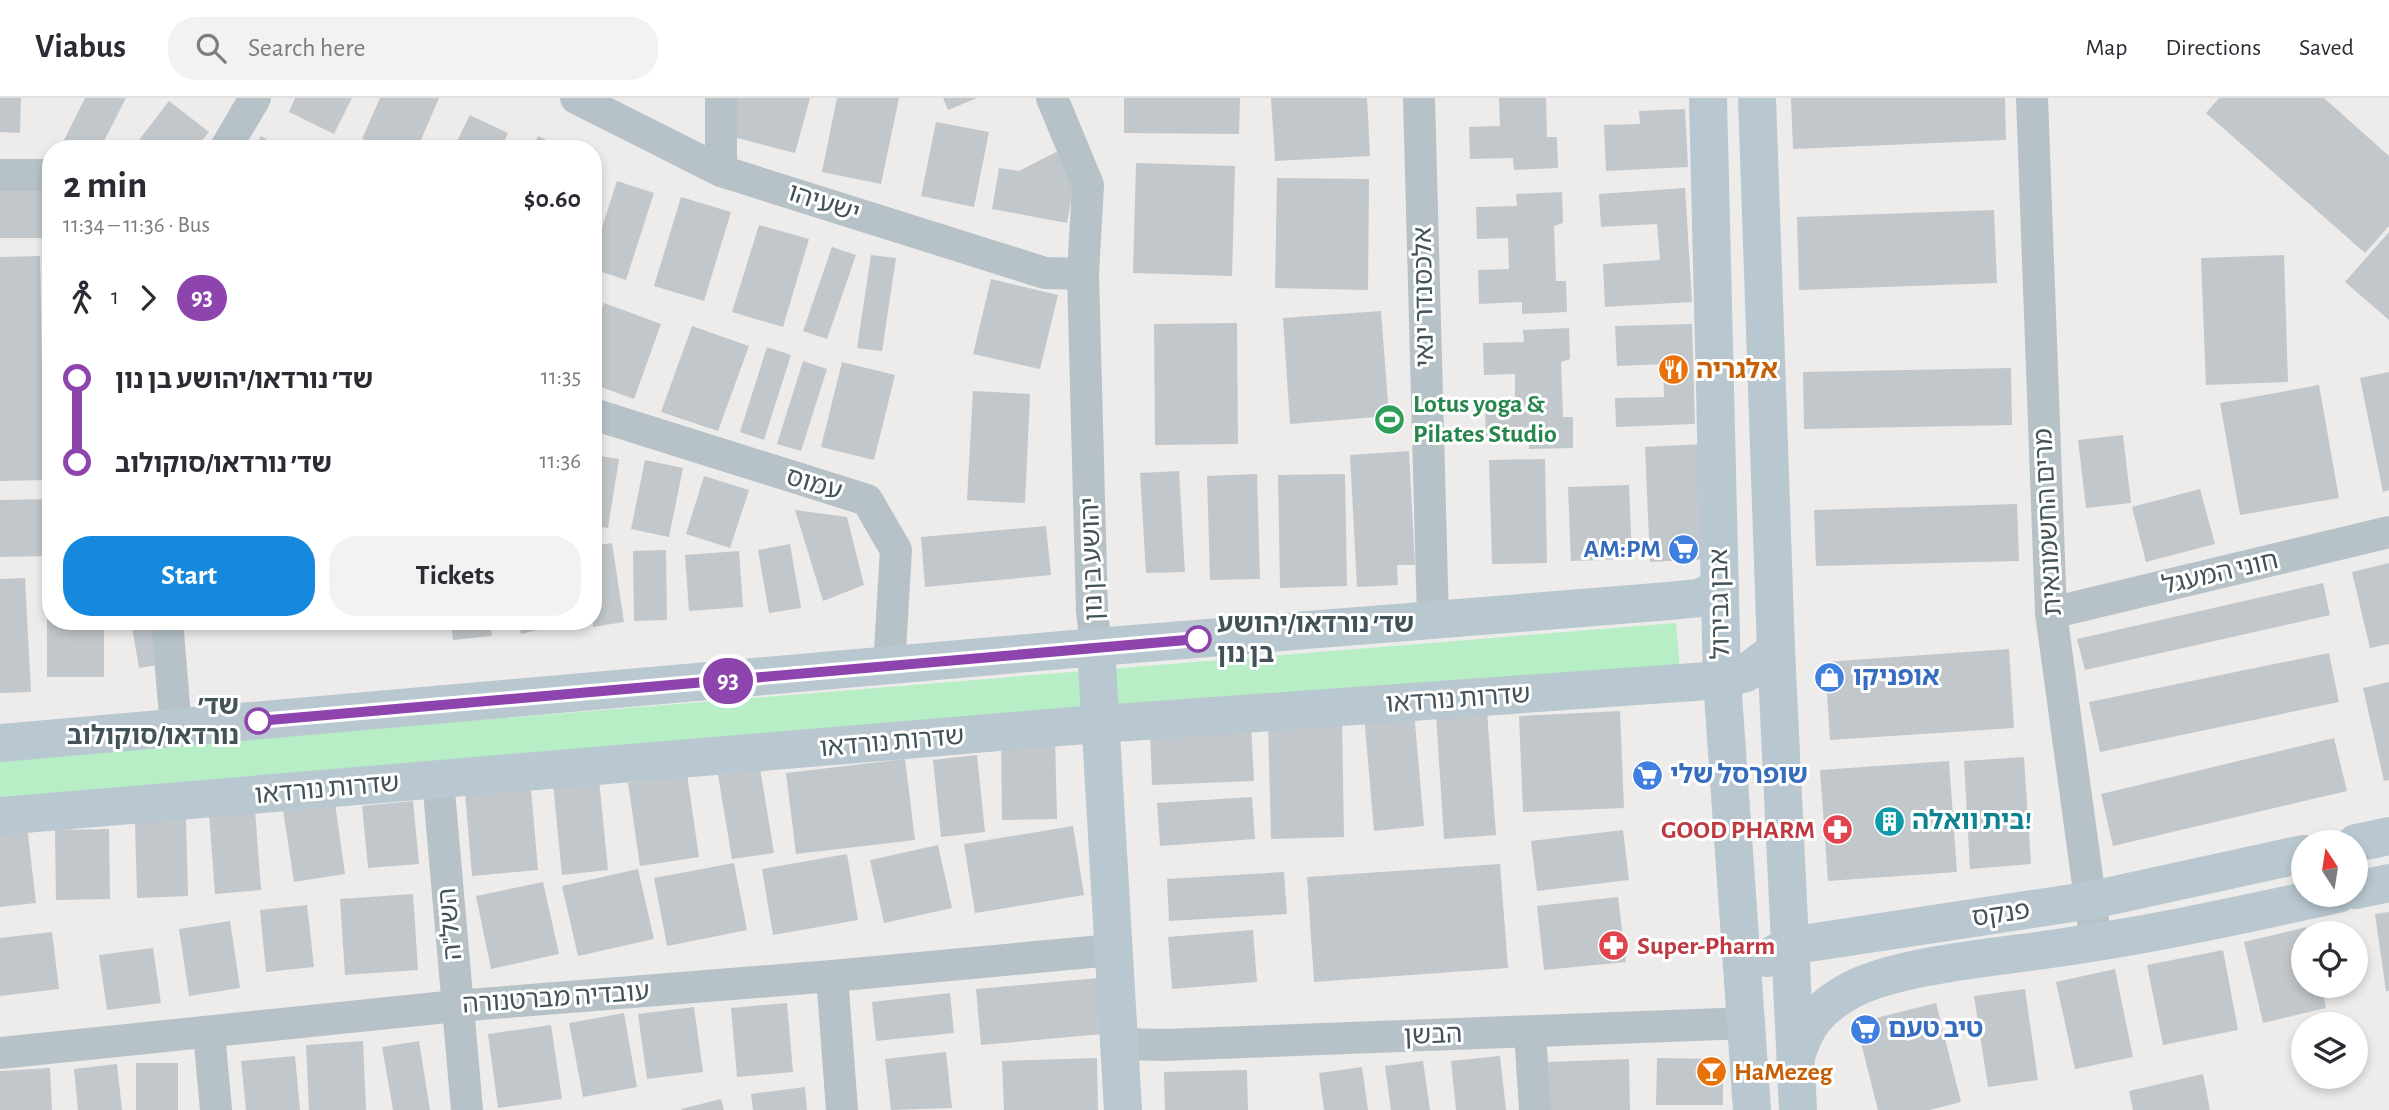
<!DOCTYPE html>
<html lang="en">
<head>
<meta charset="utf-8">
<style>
  :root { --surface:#fff; --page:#f2f2f3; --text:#2b2b33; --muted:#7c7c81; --line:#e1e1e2; --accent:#1688dd }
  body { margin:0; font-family:"Alegreya Sans","Noto Sans Hebrew",sans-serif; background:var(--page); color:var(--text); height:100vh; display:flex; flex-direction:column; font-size:26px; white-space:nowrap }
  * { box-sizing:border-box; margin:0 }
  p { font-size:23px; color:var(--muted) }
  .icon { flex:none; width:38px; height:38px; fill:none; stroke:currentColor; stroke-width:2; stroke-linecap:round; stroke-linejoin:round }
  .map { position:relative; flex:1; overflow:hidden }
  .sheet { position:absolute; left:42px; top:42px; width:560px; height:490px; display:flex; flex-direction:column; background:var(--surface); border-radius:28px; box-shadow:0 4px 10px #0003 }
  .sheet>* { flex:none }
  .badge { padding:0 14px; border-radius:23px; font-size:24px; line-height:46px }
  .needle { width:46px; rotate:348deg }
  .controls { position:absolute; left:2291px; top:732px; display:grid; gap:14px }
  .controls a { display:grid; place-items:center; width:77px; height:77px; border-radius:50%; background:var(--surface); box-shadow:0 4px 10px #0003; font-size:35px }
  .map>.badge { position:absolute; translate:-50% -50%; box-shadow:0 0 0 4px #fff }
  .legs { display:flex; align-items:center; gap:10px; height:77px; padding:0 21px; font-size:23px }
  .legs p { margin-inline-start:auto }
  .headline { display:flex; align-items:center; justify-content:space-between; height:119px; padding:0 21px }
  h1 { font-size:38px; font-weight:700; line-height:52px }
  .action { display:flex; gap:14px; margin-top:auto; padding:14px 21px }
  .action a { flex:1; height:80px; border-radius:28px; background:var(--accent); color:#fff; font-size:28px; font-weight:700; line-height:80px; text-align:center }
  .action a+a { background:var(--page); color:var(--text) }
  ul { padding:0 21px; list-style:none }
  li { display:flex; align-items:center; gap:24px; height:84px; font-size:26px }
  li i { display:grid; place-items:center; width:10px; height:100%; margin:0 9px; background:currentColor }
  li i::after { content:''; width:18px; height:18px; margin:-9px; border:5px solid; border-radius:50%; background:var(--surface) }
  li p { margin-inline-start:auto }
  li:first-child i { background:linear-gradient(#0000 50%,currentColor 0) }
  li:last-child i { background:linear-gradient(currentColor 50%,#0000 0) }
  header { display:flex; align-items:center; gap:42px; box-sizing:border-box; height:98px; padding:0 35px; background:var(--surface); border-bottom:2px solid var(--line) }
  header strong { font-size:33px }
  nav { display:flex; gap:38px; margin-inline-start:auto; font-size:24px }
  .search { width:490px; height:63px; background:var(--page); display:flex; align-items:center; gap:18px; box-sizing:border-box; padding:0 24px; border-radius:28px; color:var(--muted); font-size:26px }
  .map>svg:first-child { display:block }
  .green { fill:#b7eec5 }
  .building { fill:#c2c7cb }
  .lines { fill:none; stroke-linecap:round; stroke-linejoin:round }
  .street { stroke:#b6c2c8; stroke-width:32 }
  .secondary { stroke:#b8c7d0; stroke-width:38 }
  .line-1-casing { stroke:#fff; stroke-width:16 }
  .line-1 { stroke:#8e44ad; stroke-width:10 }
  .stop-1-dot { fill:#fff; stroke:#8e44ad; stroke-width:3.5 }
  .labels { text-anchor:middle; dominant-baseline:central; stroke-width:6; stroke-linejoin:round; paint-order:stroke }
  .street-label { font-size:26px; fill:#435158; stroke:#fff }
  .food-label { font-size:26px; font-weight:bold; fill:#c56008; stroke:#fff; text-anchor:start }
  .leisure-label { font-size:26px; font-weight:bold; fill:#27864d; stroke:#fff; text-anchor:start }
  .shop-label { font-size:26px; font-weight:bold; fill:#366cbe; stroke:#fff; text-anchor:start }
  .stop-label { font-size:26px; font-weight:bold; fill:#435158; stroke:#fff; text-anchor:start }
  .culture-label { font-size:26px; font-weight:bold; fill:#0d838f; stroke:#fff; text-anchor:start }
  .health-label { font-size:26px; font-weight:bold; fill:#be3a42; stroke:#fff; text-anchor:end }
</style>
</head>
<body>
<header>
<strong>Viabus</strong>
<div class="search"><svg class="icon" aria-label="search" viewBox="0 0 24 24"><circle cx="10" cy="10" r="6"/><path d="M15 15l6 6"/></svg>Search here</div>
<nav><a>Map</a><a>Directions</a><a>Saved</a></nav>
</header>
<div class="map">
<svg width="2389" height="1012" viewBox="0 0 2389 1012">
  <rect width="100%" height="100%" fill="#eeebeb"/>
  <polygon class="green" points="1676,525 1680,571 0,705 0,661"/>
  <g class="building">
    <polygon points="0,0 21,0 20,35 0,34"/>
    <polygon points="85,0 126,0 100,51 67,51 61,48"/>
    <polygon points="295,0 352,0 334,36 289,14"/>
    <polygon points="380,0 439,0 417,51 386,51 362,41"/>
    <polygon points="736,0 810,0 795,55 726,37"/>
    <polygon points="837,0 899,0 881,86 822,74"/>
    <polygon points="943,0 977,0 948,12"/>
    <polygon points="1124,0 1240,0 1239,36 1124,35"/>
    <polygon points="1271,0 1367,0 1370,58 1275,63"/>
    <polygon points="1499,0 1546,0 1547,39 1557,39 1558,70 1514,72 1513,60 1470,61 1469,29 1500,28"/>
    <polygon points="1791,0 2005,0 2006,42 1793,51"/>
    <polygon points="2219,0 2324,0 2389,58 2389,128 2365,155 2206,15"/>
    <polygon points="169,3 209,34 195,51 132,51"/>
    <polygon points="1685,11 1688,69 1606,73 1604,27 1640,26 1639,13"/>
    <polygon points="470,17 508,35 501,51 453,51"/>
    <polygon points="936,24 989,34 974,109 921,98"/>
    <polygon points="261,38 281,51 253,51"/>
    <polygon points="538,38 567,51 532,51"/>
    <polygon points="1056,54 1076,76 1067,125 992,111 999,70 1019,73"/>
    <polygon points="1136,65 1235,68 1232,178 1133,175"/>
    <polygon points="1277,80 1369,81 1368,192 1275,190"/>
    <polygon points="617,83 654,95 626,182 593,171 593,157"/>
    <polygon points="1685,90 1692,204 1605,209 1603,166 1660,162 1657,126 1601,129 1599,96"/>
    <rect x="0" y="93" width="45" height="47"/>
    <polygon points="1562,94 1563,125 1554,128 1556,183 1566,183 1567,214 1522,216 1522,204 1479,206 1478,172 1509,171 1508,140 1477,141 1476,109 1517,108 1516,96"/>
    <polygon points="681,99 731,114 704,203 654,188"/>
    <polygon points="1994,112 1997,185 1799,192 1797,119"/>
    <polygon points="759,127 809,141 783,229 732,214"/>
    <polygon points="2389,134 2389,222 2345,184"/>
    <polygon points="832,149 856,157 827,241 803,233"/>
    <polygon points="871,157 896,160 882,253 857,250"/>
    <polygon points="2284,157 2288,284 2206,287 2201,160"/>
    <polygon points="40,158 44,382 0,383 0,159"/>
    <polygon points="991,181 1058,197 1040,271 973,256"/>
    <polygon points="604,205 661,226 634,301 593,286 593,234"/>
    <polygon points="1381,213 1389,318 1290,326 1283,220"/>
    <polygon points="1237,225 1238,346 1155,347 1154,226"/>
    <polygon points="1692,226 1695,326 1616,329 1615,300 1664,299 1663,266 1617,268 1615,228"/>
    <polygon points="692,228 749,248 718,333 661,314"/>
    <polygon points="1569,230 1570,261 1561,264 1563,319 1573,319 1573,350 1529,351 1529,340 1486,342 1485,308 1515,307 1515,276 1484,277 1483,245 1524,244 1523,232"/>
    <polygon points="767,249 791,257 764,342 740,334"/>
    <polygon points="803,263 827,271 801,353 777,346"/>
    <polygon points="842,264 895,277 874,362 821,349"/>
    <polygon points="2011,270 2012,327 1804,331 1803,274"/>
    <polygon points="2389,274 2389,392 2383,394 2360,280"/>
    <polygon points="2319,287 2339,400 2240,417 2220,305"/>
    <polygon points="973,293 1030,296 1025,405 967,402"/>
    <polygon points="2123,337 2131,405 2086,410 2078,342"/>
    <polygon points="1703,346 1708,461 1650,464 1645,349"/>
    <polygon points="1409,353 1415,467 1397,467 1398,487 1357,489 1350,357"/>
    <polygon points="600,358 619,361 608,430 593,428 593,396"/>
    <polygon points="1545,361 1547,465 1492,466 1489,362"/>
    <polygon points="645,362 683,370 669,439 631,431"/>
    <polygon points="1179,373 1185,474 1146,475 1140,375"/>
    <polygon points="1257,376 1260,481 1210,482 1207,378"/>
    <polygon points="1345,376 1347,488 1280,490 1278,377"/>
    <polygon points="704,378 749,392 730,450 686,436"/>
    <polygon points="1629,387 1632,461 1571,463 1568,389"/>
    <polygon points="2200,391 2215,446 2146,464 2132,409"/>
    <polygon points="51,401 51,458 0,459 0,402"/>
    <polygon points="2017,406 2019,463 1816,468 1814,412"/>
    <polygon points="795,412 847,419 864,487 823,503"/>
    <polygon points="1046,428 1051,477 925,489 921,439"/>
    <polygon points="612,445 624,524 593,529 593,448"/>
    <polygon points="790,446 801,510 769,515 758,452"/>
    <polygon points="666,452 667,522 634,523 633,453"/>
    <polygon points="739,453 743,509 689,513 685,457"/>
    <polygon points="2389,465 2389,546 2370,550 2352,474"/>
    <polygon points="25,480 31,594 0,595 0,481"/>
    <polygon points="47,480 51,480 51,523 104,523 104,579 47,579"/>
    <polygon points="2323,485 2330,517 2085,572 2077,541"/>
    <polygon points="131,523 156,523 163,566 139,570"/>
    <polygon points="451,523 490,523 492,538 453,542"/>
    <polygon points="519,523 572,523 572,524 521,536"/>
    <polygon points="2009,551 2014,630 1830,642 1825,564"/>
    <polygon points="2329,555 2339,604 2100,654 2089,604"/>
    <polygon points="2389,584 2389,682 2384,683 2363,590"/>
    <polygon points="1414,613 1424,728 1374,733 1364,617"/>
    <polygon points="1487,613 1496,737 1444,741 1436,616"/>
    <polygon points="1620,613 1624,710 1523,714 1519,618"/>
    <polygon points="1342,621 1344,739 1271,741 1268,623"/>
    <polygon points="1251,626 1254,683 1152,687 1150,630"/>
    <polygon points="1055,639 1057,721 1002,722 1001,640"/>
    <polygon points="2334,640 2347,693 2113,748 2101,696"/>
    <polygon points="977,657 985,734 941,739 933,662"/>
    <polygon points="2024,659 2031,766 1970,771 1964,663"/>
    <polygon points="905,661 915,742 796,756 786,675"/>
    <polygon points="1949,663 1957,774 1828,783 1820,672"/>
    <polygon points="760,670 774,755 732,761 718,677"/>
    <polygon points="687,676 699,759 640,768 628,685"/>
    <polygon points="599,682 608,772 562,777 553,686"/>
    <polygon points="531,691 538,772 472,778 465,695"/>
    <polygon points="1252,699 1255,741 1160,748 1157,705"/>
    <polygon points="413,703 419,766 368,770 362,708"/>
    <polygon points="335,705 345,776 294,784 283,712"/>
    <polygon points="255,712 261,792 215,796 209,716"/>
    <polygon points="186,721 188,798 137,800 135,723"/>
    <polygon points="27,728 36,805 0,809 0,731"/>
    <polygon points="1073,728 1084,797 975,815 964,746"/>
    <polygon points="109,731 110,801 56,802 55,732"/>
    <polygon points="1623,732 1629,782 1537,793 1531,743"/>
    <polygon points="938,747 952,810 884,825 870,762"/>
    <polygon points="847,756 858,822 773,837 762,771"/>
    <polygon points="734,765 747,832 667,848 654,780"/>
    <polygon points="1500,766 1508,870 1314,884 1307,779"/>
    <polygon points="638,771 654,841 578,858 562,788"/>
    <polygon points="1284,774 1287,816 1169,823 1167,781"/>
    <polygon points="543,784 559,856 491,871 476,798"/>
    <polygon points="413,796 418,872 345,877 340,801"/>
    <polygon points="1618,799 1626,864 1544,872 1537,808"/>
    <polygon points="307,807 314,869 266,874 260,812"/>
    <polygon points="2389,814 2389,893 2386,893 2375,816"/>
    <polygon points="230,823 240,890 189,898 179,831"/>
    <polygon points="2307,829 2308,835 2303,835 2303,887 2321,887 2326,910 2263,925 2244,844"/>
    <polygon points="1253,832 1257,884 1172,891 1168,839"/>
    <polygon points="52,834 59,891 0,898 0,840"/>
    <polygon points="153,850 161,905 107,912 99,857"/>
    <polygon points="2223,852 2238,932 2163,947 2147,867"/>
    <polygon points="2115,871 2133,959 2075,971 2056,884"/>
    <polygon points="1098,880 1103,936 981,947 976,891"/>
    <polygon points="2025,891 2038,982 1988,989 1974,898"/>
    <polygon points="950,895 954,935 876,943 872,904"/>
    <polygon points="787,905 793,974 737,979 731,910"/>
    <polygon points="1936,905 1961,1004 1930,1012 1878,1012 1856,925"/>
    <polygon points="694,909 703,974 647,981 638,916"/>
    <polygon points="624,915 637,989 583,999 569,925"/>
    <polygon points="551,927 562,1001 498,1010 488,936"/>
    <polygon points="363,943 366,1012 309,1012 306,947"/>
    <polygon points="419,943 430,1012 393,1012 382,949"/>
    <polygon points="946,954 952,1010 891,1012 885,961"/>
    <polygon points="295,958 300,1012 246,1012 241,963"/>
    <polygon points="1500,958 1506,1012 1456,1012 1451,963"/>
    <polygon points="1097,960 1098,1012 1004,1012 1002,963"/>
    <polygon points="1657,960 1723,961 1723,1007 1656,1007"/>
    <polygon points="1629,961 1630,1012 1550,1012 1548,964"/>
    <polygon points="1423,963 1430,1012 1391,1012 1385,968"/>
    <rect x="136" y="965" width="42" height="47"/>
    <polygon points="117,966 122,1012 78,1012 74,971"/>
    <polygon points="1362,969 1368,1012 1324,1012 1319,975"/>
    <polygon points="50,970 52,1012 0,1012 0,973"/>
    <polygon points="1247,972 1248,1012 1165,1012 1164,974"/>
    <polygon points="2203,976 2210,1012 2133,1012 2129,993"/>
    <polygon points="805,989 807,1012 753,1012 751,996"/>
    <polygon points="721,1001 724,1012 682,1012 681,1011"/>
  </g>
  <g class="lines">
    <g class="street">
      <polyline points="576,0 721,73 1045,175 1083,176"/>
      <polyline points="721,0 721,73"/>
      <polyline points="1052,0 1088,87 1083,176 1092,513 1096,549"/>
      <polyline points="1419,0 1433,523"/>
      <polyline points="2032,0 2051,515 2096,845"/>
      <polyline points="225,51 255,0"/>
      <polyline points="0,77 51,77"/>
      <polyline points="593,316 867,402 896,452 889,569"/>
      <polyline points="2051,515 2389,434"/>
      <polyline points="167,523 176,630"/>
      <polyline points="438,682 467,1012"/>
      <polyline points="832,878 842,1012"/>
      <polyline points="1530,934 1535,1012"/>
      <polyline points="209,935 216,1012"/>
      <polyline points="1120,946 1165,947 1747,925"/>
      <polyline points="0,955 456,908 832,878 1112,852"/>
    </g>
    <g class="secondary">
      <polyline points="1708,0 1722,582 1752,1012"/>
      <polyline points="1757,0 1776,552 1798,1012"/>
      <polyline points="1096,549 1123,1012"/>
      <polyline points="0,645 1096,549 1669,503 1699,500 1720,490"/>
      <polyline points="0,718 1072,628 1722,582 1746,575 1776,552"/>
      <polyline points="2356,745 2389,738"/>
      <polyline points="2356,792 2389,785"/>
      <polyline points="1767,860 1789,848 2092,802 2303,756"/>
      <path d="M1796,959C1805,926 1821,908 1851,892C1903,865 2011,858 2071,848C2160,835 2249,815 2338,796"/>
    </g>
  </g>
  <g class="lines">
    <defs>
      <polyline id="line-1" points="258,623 1198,541"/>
    </defs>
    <use href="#line-1" class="line-1-casing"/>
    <use href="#line-1" class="line-1"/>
  </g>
  <defs>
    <symbol id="restaurant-disc" viewBox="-11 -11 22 22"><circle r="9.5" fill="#e8710a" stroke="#fff"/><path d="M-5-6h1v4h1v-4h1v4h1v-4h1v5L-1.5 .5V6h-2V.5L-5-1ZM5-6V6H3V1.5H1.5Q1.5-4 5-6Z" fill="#fff"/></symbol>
    <symbol id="stadium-disc" viewBox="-11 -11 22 22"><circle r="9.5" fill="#2e9e5b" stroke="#fff"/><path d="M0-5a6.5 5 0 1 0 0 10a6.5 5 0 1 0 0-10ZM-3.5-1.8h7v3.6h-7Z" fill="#fff"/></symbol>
    <symbol id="supermarket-disc" viewBox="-11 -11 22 22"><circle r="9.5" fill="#3f7fe0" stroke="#fff"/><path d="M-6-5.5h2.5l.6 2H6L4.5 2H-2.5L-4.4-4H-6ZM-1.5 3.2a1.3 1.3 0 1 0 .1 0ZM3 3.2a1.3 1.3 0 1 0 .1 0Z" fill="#fff"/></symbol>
    <symbol id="shop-disc" viewBox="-11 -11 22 22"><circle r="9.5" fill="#3f7fe0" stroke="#fff"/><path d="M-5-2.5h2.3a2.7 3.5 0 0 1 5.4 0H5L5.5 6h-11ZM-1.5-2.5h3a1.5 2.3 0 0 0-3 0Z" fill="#fff"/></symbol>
    <symbol id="building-disc" viewBox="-11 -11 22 22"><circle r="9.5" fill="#0f9aa8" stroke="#fff"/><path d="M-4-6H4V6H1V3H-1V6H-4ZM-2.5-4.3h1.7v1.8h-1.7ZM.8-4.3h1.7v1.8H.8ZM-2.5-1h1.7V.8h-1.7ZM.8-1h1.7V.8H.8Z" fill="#fff"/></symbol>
    <symbol id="pharmacy-disc" viewBox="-11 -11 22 22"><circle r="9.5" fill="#e0444e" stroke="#fff"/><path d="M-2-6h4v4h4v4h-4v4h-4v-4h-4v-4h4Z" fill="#fff"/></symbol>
    <symbol id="bar-disc" viewBox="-11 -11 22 22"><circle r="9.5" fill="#e8710a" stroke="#fff"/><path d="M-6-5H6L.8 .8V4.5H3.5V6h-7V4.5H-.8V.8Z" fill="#fff"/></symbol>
  </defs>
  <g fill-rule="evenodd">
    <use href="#restaurant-disc" x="1656" y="254" width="35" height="35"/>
    <use href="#stadium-disc" x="1372" y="304" width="35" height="35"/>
    <use href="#supermarket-disc" x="1666" y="434" width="35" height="35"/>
    <use href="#shop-disc" x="1812" y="562" width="35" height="35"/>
    <use href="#supermarket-disc" x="1630" y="660" width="35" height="35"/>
    <use href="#building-disc" x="1872" y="706" width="35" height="35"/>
    <use href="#pharmacy-disc" x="1820" y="714" width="35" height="35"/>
    <use href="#pharmacy-disc" x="1596" y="830" width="35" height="35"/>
    <use href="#supermarket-disc" x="1848" y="914" width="35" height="35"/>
    <use href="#bar-disc" x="1694" y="956" width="35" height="35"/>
  </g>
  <g class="stop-1-dot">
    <circle cx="1198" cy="541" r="12"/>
    <circle cx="258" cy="623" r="12"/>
  </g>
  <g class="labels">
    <g class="street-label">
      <text transform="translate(824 105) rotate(18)">ישעיהו</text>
      <text transform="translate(1424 199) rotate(-91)">אלכסנדר ינאי</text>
      <text transform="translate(814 386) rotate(17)">עמוס</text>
      <text transform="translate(2048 424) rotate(-93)">מרים החשמונאית</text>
      <text transform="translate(1092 461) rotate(-92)">יהושע בן נון</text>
      <text transform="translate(2220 475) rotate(-13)">חוני המעגל</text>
      <text transform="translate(1720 506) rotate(-91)">אבן גבירול</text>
      <text transform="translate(1458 601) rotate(-4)">שדרות נורדאו</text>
      <text transform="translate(892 644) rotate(-5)">שדרות נורדאו</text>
      <text transform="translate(327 691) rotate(-5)">שדרות נורדאו</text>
      <text transform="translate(2001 816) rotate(-8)">פנקס</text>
      <text transform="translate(450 826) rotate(-95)">השל"ה</text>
      <text transform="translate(556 900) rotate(-4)">עובדיה מברטנורה</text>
      <text transform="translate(1433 937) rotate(-2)">הבשן</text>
    </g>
    <g class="food-label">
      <text x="1696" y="272">אלגריה</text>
      <text x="1734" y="974">HaMezeg</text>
    </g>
    <g class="leisure-label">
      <text x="1413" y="306">Lotus yoga &amp;<tspan x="1413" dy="30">Pilates Studio</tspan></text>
    </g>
    <g class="shop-label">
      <text x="1661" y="451" text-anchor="end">AM:PM</text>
      <text x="1853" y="579">אופניקו</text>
      <text x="1670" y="677">שופרסל שלי</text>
      <text x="1888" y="931">טיב טעם</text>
    </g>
    <g class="stop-label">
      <text x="1217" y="526">שד׳ נורדאו/יהושע<tspan x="1217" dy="30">בן נון</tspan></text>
      <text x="239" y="608" text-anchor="end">שד׳<tspan x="239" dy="30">נורדאו/סוקולוב</tspan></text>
    </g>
    <g class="culture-label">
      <text x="1912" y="723">בית וואלה!</text>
    </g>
    <g class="health-label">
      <text x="1815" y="732">GOOD PHARM</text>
      <text x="1637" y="848" text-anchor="start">Super-Pharm</text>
    </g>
  </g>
</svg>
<div class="controls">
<a><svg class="needle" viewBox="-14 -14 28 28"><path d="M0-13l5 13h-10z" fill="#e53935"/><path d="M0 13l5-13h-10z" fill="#7c7c81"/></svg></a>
<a><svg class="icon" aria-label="locate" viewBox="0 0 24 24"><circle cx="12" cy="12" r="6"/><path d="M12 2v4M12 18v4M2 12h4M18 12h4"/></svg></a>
<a><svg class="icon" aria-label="layers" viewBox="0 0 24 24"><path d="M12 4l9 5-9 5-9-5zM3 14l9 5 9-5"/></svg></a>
</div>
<b class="badge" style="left:728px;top:583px;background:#8e44ad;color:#fff">93</b>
<section class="sheet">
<div class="headline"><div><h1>2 min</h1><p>11:34 – 11:36 · Bus</p></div><b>$0.60</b></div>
<div class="legs"><svg class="icon" aria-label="walk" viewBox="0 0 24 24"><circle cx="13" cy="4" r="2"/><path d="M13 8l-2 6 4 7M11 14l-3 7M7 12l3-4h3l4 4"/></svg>1<svg class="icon" aria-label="forward" viewBox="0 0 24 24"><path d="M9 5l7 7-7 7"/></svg><b class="badge" style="background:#8e44ad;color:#fff">93</b></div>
<ul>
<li><i style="color:#8e44ad"></i><b>שד׳ נורדאו/יהושע בן נון</b><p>11:35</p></li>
<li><i style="color:#8e44ad"></i><b>שד׳ נורדאו/סוקולוב</b><p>11:36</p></li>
</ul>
<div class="action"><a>Start</a><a>Tickets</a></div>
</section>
</div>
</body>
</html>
